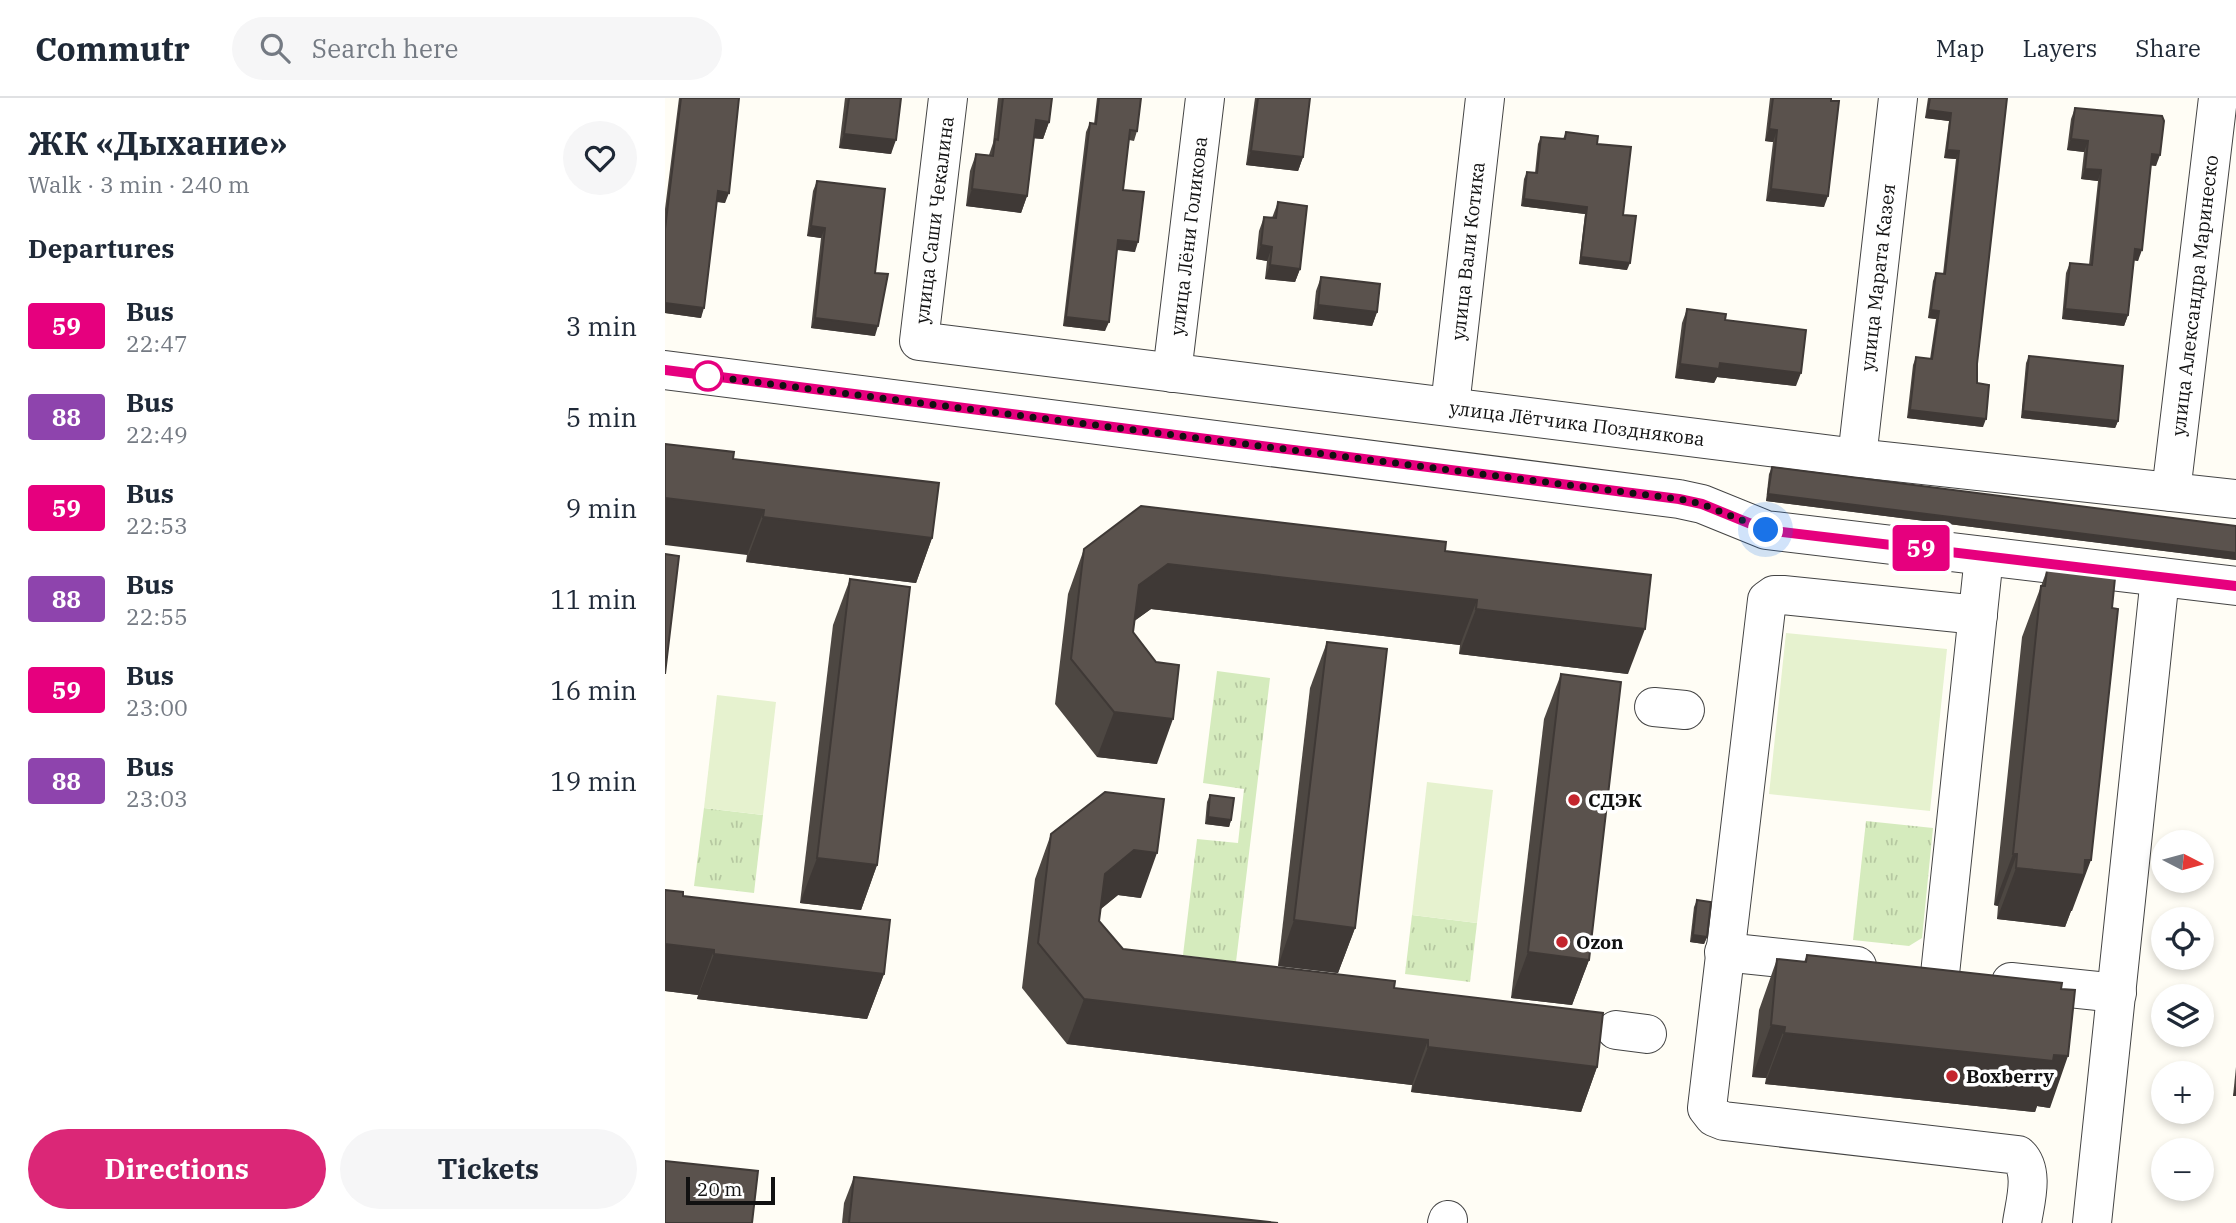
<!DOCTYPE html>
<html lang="en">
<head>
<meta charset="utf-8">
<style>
  :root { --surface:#fff; --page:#f6f6f7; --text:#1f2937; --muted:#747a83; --line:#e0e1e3; --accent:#db2777 }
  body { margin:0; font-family:"IBM Plex Serif",serif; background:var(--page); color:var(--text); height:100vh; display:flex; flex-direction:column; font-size:26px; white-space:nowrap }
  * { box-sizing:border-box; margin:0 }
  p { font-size:23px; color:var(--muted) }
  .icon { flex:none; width:38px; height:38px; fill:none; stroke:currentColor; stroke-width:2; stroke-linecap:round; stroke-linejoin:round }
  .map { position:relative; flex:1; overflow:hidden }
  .drawer { display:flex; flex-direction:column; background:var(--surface); width:665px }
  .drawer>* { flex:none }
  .badge { padding:0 14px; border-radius:5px; font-size:24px; line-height:46px }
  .needle { width:46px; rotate:96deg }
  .fabs { position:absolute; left:1486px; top:732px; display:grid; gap:14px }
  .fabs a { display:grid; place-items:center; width:63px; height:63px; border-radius:50%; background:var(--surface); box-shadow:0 4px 10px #0003; font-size:35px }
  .scale { position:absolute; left:21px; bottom:18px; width:89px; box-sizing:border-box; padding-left:7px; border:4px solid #111; border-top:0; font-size:19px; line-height:24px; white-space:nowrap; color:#111; -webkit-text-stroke:5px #fff; paint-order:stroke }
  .you { position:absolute; width:35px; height:35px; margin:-18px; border:5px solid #fff; border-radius:50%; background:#1a73e8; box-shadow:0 0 0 10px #1a73e833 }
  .map>.badge { position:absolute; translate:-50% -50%; box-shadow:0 0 0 4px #fff }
  h2 { padding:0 28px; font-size:26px; line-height:63px }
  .round { display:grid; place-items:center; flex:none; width:74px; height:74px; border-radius:37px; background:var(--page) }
  .summary { display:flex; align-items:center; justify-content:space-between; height:119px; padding:0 28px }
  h1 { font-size:33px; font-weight:700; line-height:52px }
  .cta { display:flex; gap:14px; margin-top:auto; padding:14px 28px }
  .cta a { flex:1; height:80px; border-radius:42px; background:var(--accent); color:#fff; font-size:28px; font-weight:700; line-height:80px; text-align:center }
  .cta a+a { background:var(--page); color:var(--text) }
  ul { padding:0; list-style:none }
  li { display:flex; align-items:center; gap:21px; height:91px; padding:0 28px }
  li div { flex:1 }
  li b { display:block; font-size:26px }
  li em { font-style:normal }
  li .badge { min-width:77px; font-weight:700; text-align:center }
  header { display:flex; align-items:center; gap:42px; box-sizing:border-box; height:98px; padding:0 35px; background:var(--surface); border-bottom:2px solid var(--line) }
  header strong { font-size:33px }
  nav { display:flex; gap:38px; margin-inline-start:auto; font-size:24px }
  .search { width:490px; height:63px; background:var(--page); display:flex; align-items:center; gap:18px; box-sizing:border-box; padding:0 24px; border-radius:38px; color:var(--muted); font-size:26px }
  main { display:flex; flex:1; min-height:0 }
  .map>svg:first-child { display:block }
  .grass { fill:url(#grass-tufts) }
  .pitch { fill:#e6f2cf }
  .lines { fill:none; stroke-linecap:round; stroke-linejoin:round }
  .minor-casing { stroke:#444; stroke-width:40 }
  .minor { stroke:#fff; stroke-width:38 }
  .wall { fill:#4d4742 }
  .shaded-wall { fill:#3f3936 }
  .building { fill:#5a524d; stroke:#3f3936; stroke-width:2 }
  .line-casing { stroke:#fff; stroke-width:16 }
  .line { stroke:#e6007e; stroke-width:10 }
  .walk { stroke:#111; stroke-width:7; stroke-dasharray:0 12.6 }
  .stop-dot { fill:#fff; stroke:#e6007e; stroke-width:3.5 }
  .poi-dot { fill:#c4262e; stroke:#fff; stroke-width:2.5 }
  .labels { text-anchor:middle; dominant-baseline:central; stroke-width:7; stroke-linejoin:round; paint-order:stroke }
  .street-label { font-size:19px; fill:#111; stroke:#fff }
  .poi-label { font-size:19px; font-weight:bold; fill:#111; stroke:#fff; text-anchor:start }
</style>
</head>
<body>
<header>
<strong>Commutr</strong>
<div class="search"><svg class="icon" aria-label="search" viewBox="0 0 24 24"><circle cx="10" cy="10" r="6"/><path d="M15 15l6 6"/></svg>Search here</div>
<nav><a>Map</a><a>Layers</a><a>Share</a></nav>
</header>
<main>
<section class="drawer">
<div class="summary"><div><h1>ЖК «Дыхание»</h1><p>Walk · 3 min · 240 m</p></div><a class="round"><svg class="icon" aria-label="heart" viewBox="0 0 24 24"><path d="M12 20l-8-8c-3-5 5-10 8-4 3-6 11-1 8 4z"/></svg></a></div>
<h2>Departures</h2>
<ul>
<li><span class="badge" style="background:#e6007e;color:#fff">59</span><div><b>Bus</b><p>22:47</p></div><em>3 min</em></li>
<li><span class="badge" style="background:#8e44ad;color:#fff">88</span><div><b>Bus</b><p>22:49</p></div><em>5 min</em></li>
<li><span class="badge" style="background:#e6007e;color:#fff">59</span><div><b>Bus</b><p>22:53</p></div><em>9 min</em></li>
<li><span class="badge" style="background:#8e44ad;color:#fff">88</span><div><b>Bus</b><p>22:55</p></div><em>11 min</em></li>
<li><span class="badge" style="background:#e6007e;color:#fff">59</span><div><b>Bus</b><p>23:00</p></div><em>16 min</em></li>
<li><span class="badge" style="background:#8e44ad;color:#fff">88</span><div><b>Bus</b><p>23:03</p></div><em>19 min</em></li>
</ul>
<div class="cta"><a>Directions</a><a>Tickets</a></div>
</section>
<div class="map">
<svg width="1571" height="1125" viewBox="0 0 1571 1125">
  <defs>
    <pattern id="grass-tufts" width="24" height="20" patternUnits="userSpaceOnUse" patternTransform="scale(1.75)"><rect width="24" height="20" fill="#d5ebbd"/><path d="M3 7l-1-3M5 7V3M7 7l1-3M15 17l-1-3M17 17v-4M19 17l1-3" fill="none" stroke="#b6c8a1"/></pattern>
  </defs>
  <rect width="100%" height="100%" fill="#fffdf5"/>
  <g class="grass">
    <polygon points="552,573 605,580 571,864 518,857 532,741 573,745 579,691 538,685"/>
    <polygon points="39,710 98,717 89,795 29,788"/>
    <polygon points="1201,723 1268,730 1257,840 1244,848 1188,842"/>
    <polygon points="747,817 812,825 805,884 740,876"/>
  </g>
  <g class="pitch">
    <polygon points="1121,535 1282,551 1265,713 1104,696"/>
    <polygon points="52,597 111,604 98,717 39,710"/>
    <polygon points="762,684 828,692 812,825 747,817"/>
  </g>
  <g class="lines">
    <defs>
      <g id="minor">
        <path id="s1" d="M283,0L254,243L1192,360L1571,401"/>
        <polyline points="0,272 1014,401 1037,406 1101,432 1571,488"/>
        <path id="s2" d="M507,275L540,0"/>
        <path id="s3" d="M785,308L820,0"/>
        <path id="s4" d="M1192,360L1233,0"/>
        <path id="s5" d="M1506,394L1553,0"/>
        <path d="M1313,517L1118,497H1109L1102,502L1042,1010L1049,1019L1059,1023L1353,1057C1370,1073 1360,1104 1357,1125"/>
        <polyline points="989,609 1020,612"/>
        <polyline points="1059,854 1192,868"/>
        <polyline points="1275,876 1319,458"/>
        <polyline points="1346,884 1452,895"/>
        <polyline points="951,932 982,936"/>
        <polyline points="782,1125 783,1122"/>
        <polyline points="1427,1125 1495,479"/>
      </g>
    </defs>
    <use href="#minor" class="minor-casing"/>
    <use href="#minor" class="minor"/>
  </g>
  <g class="wall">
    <polygon points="14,0 74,0 60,105 51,104 36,220 0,215 0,111"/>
    <polygon points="180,0 236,0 226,56 174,50"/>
    <polygon points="333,0 387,0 384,24 378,41 369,40 362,98 356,115 301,108 305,73 311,56 324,57 328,45"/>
    <polygon points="432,0 476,0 472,33 469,43 464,42 458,92 470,154 452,152 440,233 398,228 421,34 425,25 429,26"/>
    <polygon points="590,0 645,0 638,59 633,73 581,67"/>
    <polygon points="1105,0 1166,0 1159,109 1101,103 1108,44 1100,43"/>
    <polygon points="1263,0 1342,0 1312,266 1312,285 1318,329 1242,320 1248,267 1251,259 1265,261 1271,221 1263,220 1268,183 1271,175 1278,176 1291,61 1279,60 1284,23 1260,20"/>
    <polygon points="1410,10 1491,68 1485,67 1473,163 1469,162 1463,217 1459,228 1397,221 1401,175 1405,165 1424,167 1433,83 1416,81 1419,54 1402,52 1406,21"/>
    <polygon points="901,34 932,46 958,117 962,172 914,166 920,116 856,108 859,81 862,74 870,75 873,46 876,39 898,41"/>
    <polygon points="152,83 210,175 210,238 146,230 156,140 142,138 148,93"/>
    <polygon points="613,104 635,171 630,184 600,181 602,163 591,161 594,133 599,119 607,120"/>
    <polygon points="656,179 712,214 707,228 648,221 651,193"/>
    <polygon points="1022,211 1060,222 1131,288 1052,279 1049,285 1010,280 1017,225"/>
    <polygon points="1364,258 1453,323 1450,330 1356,320 1361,265"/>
    <polygon points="68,361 267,440 251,485 81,464 82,457"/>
    <polygon points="1107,369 1571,428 1571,462 1101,403 1104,376"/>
    <polygon points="419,451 780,453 963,576 794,556 795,547 486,511 469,523 468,534 492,666 432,659 390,606 403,496"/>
    <polygon points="1382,472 1407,813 1406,813 1400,829 1332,821 1333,808 1329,807 1357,539"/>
    <polygon points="185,481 212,767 196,812 135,805 168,527"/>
    <polygon points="662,544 690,830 673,875 613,868 645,590"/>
    <polygon points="896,576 924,862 907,907 846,900 879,621"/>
    <polygon points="545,697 566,722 564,729 540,726 542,704"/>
    <polygon points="386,736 476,800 453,797 436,811 434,823 458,851 729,890 932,969 916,1014 746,994 747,987 402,946 357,890 370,781"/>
    <polygon points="0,792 219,876 202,921 32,901 33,897 0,893"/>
    <polygon points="1032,802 1042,839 1039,846 1025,844 1029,809"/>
    <polygon points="1142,857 1385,1010 1372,1008 1370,1014 1100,986 1101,980 1087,979 1094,912 1112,861 1139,864"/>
    <polygon points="1571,969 1571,998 1568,998"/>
    <polygon points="189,1079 613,1125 177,1125 179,1105"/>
  </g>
  <g class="shaded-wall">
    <polygon points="1263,12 1286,15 1284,23 1260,20"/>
    <polygon points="371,22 384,24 378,41 364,40"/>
    <polygon points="1104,31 1112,32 1108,44 1100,43"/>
    <polygon points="179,36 231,42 226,56 174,50"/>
    <polygon points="1406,41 1423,43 1419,54 1402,52"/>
    <polygon points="1282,52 1294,53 1291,61 1279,60"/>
    <polygon points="586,53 638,59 633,73 581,67"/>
    <polygon points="1487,56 1495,57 1491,68 1483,67"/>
    <polygon points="1420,71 1436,72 1433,83 1416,81"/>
    <polygon points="307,91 362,98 356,115 301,108"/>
    <polygon points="1106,91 1163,98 1159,109 1101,103"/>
    <polygon points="53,93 64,95 60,105 49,103"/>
    <polygon points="859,101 922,109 920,116 856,108"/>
    <polygon points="146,128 160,130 156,140 142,138"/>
    <polygon points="453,142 473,144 470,154 449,151"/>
    <polygon points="596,147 607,149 602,163 591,161"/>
    <polygon points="1470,151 1477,152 1473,163 1466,162"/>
    <polygon points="916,159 965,165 962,172 914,166"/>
    <polygon points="605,167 635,171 630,184 600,181"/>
    <polygon points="0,205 39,210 36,220 0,215"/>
    <polygon points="653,207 712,214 707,228 648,221"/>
    <polygon points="1400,211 1463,217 1459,228 1397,221"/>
    <polygon points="1266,212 1274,213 1271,221 1263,220"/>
    <polygon points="401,219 444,224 440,233 398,228"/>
    <polygon points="150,220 213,228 210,238 146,230"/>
    <polygon points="1055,265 1136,275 1131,288 1052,279 1049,285 1010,280 1015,266"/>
    <polygon points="1245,312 1321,321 1318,329 1242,320"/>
    <polygon points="1358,313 1453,323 1450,330 1356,320"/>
    <polygon points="1103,396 1571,455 1571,462 1101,403"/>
    <polygon points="0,400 99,412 82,457 0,447"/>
    <polygon points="98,419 267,440 251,485 81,464"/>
    <polygon points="503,466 812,502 795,547 486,511 457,532 474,487"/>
    <polygon points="811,511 980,531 963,576 794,556"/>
    <polygon points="449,614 508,621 492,666 432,659"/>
    <polygon points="543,719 566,722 564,729 540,726"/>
    <polygon points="469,752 492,755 476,800 453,797 423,821 440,776"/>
    <polygon points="1348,756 1352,756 1333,808 1329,807"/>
    <polygon points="152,760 212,767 196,812 135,805"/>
    <polygon points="1420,762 1426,762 1407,813 1406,813 1400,829 1332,821 1351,770"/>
    <polygon points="629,822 690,830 673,875 613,868"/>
    <polygon points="1028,837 1042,839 1039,846 1025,844"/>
    <polygon points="0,846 49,852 33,897 0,893"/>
    <polygon points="863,854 924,862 907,907 846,900"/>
    <polygon points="49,856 219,876 202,921 32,901"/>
    <polygon points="419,901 763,942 747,987 402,946"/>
    <polygon points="1106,927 1120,929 1101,980 1087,979"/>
    <polygon points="1119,935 1389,957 1403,958 1385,1010 1372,1008 1370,1014 1100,986"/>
    <polygon points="763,949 932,969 916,1014 746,994"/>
    <polygon points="1571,988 1571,998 1568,998"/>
  </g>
  <g class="building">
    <polygon points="16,0 74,0 64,95 53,93 39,210 0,205 0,131"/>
    <polygon points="184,0 236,0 231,42 179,36"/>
    <polygon points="338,0 387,0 384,24 371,22 362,98 307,91 311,56 328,58 330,41 333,42"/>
    <polygon points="434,0 476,0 472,33 465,32 458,92 479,94 473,144 453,142 444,224 401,219 425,25 431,26"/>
    <polygon points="593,0 645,0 638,59 586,53"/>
    <polygon points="1108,0 1166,0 1166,3 1174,3 1163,98 1106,91 1112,32 1104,31"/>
    <polygon points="1265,0 1342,0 1312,266 1312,285 1324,287 1321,321 1245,312 1251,259 1267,261 1274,213 1266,212 1271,175 1280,176 1294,53 1282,52 1286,15 1263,12"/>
    <polygon points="1410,10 1497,18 1499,23 1495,57 1487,56 1477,152 1470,151 1463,217 1400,211 1405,165 1427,167 1436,72 1420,71 1423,43 1406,41"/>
    <polygon points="901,34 933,38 932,46 966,49 958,117 971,118 965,165 916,159 922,109 859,101 862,74 872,75 876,39 900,41"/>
    <polygon points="152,83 220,91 210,175 223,176 213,228 150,220 160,130 146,128"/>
    <polygon points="613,104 642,108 635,171 605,167 607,149 596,147 599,119 611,120"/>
    <polygon points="656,179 715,186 712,214 653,207"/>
    <polygon points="1022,211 1061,216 1060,222 1141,232 1136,275 1055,265 1054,271 1015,266"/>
    <polygon points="1364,258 1458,268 1453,323 1358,313"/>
    <polygon points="0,346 69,354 68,361 274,385 267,440 98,419 99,412 0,400"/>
    <polygon points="1107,369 1571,428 1571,455 1103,396"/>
    <polygon points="476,408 781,444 780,453 986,477 980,531 811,511 812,502 503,466 474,487 468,534 491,564 514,567 508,621 449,614 406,561 419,451"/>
    <polygon points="0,456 14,458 0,576"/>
    <polygon points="1382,472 1450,480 1447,510 1453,511 1426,762 1420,762 1419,777 1351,770 1352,756 1348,756 1376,488 1380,488"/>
    <polygon points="185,481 245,489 212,767 152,760"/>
    <polygon points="662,544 722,551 690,830 629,822"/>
    <polygon points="896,576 956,584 924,862 863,854"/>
    <polygon points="440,694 499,701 492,755 469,752 440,776 434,823 458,851 730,883 729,890 938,915 932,969 763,949 763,942 419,901 373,845 386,736"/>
    <polygon points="545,697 569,700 566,722 543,719"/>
    <polygon points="0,792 18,794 18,798 225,822 219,876 49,856 49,852 0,846"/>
    <polygon points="1032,802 1046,804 1042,839 1028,837"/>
    <polygon points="1142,857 1397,885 1396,891 1410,892 1403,958 1389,957 1388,963 1119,935 1120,929 1106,927 1112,861 1141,864"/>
    <polygon points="0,1063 93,1073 87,1125 0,1125"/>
    <polygon points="189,1079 613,1125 184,1125"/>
  </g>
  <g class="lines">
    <defs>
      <polyline id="line" points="0,272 1014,401 1037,406 1101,432 1571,488"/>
    </defs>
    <use href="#line" class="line-casing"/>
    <use href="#line" class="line"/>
    <polyline class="walk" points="43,278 1014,401 1037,406 1101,432"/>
  </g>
  <circle class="stop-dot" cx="43" cy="278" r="14"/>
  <g class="poi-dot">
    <circle cx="909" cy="702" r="7"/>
    <circle cx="897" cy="844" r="7"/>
    <circle cx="1287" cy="978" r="7"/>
  </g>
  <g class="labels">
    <g class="street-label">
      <text transform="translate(269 122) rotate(-83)">улица Саши Чекалина</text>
      <text stroke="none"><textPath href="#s2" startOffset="138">улица Лёни Голикова</textPath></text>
      <text stroke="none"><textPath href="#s3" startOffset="156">улица Вали Котика</textPath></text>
      <text stroke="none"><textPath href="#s4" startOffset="182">улица Марата Казея</textPath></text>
      <text stroke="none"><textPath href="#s5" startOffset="198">улица Александра Маринеско</textPath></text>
      <text stroke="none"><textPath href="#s1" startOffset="908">улица Лётчика Позднякова</textPath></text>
    </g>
    <g class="poi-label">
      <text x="923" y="702">СДЭК</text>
      <text x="911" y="844">Ozon</text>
      <text x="1301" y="978">Boxberry</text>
    </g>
  </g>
</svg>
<div class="fabs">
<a><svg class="needle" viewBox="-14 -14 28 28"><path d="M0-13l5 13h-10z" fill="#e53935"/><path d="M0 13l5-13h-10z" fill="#747a83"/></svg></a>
<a><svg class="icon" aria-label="locate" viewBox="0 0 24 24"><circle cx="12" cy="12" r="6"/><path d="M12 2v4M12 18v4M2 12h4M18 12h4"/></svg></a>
<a><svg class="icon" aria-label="layers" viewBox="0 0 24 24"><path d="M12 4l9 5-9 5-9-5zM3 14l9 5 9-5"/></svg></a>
<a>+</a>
<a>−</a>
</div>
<div class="scale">20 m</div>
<div class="you" style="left:1101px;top:432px"></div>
<b class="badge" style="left:1256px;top:450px;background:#e6007e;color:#fff">59</b>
</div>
</main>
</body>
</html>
